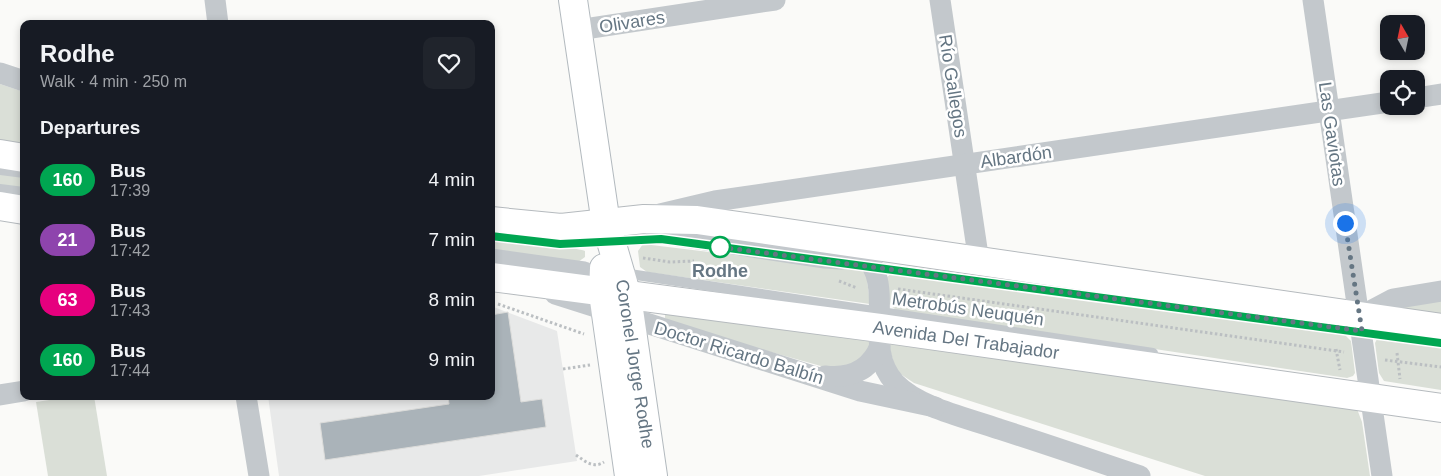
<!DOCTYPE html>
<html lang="en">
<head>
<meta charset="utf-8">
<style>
  :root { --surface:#171b24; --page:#20242c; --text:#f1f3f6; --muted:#9ea1a6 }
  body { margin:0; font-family:Helvetica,sans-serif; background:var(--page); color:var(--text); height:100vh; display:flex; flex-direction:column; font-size:19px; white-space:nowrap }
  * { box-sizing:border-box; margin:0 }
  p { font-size:16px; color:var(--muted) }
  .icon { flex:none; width:28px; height:28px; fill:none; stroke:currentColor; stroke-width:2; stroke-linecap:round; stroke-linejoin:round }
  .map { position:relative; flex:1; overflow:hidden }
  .details { position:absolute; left:20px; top:20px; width:475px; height:380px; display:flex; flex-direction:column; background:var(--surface); border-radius:10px; box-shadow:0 2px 8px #0003 }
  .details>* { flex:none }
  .badge { padding:0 10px; border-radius:16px; font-size:18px; line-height:32px }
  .needle { width:32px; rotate:351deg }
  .fabs { position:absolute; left:1380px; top:15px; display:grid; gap:10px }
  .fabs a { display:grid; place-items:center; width:45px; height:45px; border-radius:10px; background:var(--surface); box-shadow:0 2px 8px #0003; font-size:25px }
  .you { position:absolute; width:25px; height:25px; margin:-12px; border:4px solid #fff; border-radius:50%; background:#1a73e8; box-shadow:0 0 0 8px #1a73e833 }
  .map>.badge { position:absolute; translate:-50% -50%; box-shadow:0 0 0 2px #fff }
  h2 { padding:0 20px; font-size:19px; line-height:45px }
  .round { display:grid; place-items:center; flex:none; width:52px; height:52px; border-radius:10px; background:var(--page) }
  .headline { display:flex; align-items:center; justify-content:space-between; height:85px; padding:0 20px }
  h1 { font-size:24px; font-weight:800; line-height:38px }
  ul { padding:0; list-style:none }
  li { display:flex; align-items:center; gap:15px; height:60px; padding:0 20px }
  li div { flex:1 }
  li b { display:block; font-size:19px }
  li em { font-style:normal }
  li .badge { min-width:55px; font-weight:700; text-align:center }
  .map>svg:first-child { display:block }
  .built { fill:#e8e9e9 }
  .green { fill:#dadfd7 }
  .building { fill:#aab3b9; stroke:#dcdcda }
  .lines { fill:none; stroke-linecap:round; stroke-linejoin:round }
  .secondary-casing { stroke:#b3babf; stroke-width:30 }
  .primary-casing { stroke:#b5babe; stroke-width:30 }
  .path { stroke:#bbbfc2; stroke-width:3; stroke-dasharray:2.5 2.5; stroke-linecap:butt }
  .lane { stroke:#c3c8cc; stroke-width:10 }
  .street { stroke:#c3c8cc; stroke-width:21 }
  .secondary { stroke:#fff; stroke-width:28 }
  .primary { stroke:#fff; stroke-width:28 }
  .line-casing { stroke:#fff; stroke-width:11 }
  .line { stroke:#00a651; stroke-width:8 }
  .walk { stroke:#657683; stroke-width:5; stroke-dasharray:0 9 }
  .stop-dot { fill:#fff; stroke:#00a651; stroke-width:2.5 }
  .labels { text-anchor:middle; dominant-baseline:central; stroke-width:5; stroke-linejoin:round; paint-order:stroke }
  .street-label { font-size:18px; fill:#657683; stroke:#fff }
  .stop-label { font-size:18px; font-weight:bold; fill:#657683; stroke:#fff }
</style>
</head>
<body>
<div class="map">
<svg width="1441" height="476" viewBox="0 0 1441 476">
  <rect width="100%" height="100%" fill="#fafaf8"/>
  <polygon class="built" points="491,306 557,331 577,461 479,476 279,476 268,396 491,396"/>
  <g class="green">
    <polygon points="0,84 24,92 24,149 0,146"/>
    <polygon points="0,173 24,176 24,188 0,185"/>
    <path d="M491,239C504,241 581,248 585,251V257L578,262L491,250Z"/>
    <polygon points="643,244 866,271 870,304 647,272 640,267 638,251"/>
    <polygon points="891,274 1345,335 1351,341 1355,373 1353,376 1347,378 896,310 889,304 887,277"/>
    <polygon points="1441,300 1441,320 1397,308"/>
    <polygon points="665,312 869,338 872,345 856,365 828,368 681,327 665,318"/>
    <polygon points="1377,339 1441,346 1441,390 1384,381 1379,373 1375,343"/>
    <polygon points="890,341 1357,409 1362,422 1370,476 1205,476 914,383 896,371 888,343"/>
    <polygon points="76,396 94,396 107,476 48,476 36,402"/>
  </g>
  <polygon class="building" points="508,312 521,402 542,399 546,427 325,460 320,423 449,404 448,396 491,396 491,315"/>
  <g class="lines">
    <defs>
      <g id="secondary">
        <polyline points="573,0 606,224 627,296 653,476"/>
        <polyline points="604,268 603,293 629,476"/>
      </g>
      <g id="primary">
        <polyline points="0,154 24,158"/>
        <polyline points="0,206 24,210"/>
        <polyline points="491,221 561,228 644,219 697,220 1441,328"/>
        <polyline points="491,277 880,328 1441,408"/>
      </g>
    </defs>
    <use href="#secondary" class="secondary-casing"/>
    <use href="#primary" class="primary-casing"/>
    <g class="path">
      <polyline points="643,258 670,262 694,261"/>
      <polyline points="839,281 857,288"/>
      <polyline points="898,289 1344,352"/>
      <polyline points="498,304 584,334"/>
      <polyline points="1336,349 1340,370"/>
      <polyline points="1397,353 1400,379"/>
      <polyline points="1385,360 1441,367"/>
      <polyline points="563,369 590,365"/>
      <path d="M576,455C585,461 593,469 604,462"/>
    </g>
    <g class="lane">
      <polyline points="0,170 24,173"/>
      <polyline points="0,189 24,192"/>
      <polyline points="491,236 560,244 662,239"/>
      <polyline points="872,267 1441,343"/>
      <polyline points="623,273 1153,353"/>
    </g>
    <g class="street">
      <polyline points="215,0 218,24"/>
      <polyline points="940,0 979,262"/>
      <polyline points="1313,0 1382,476"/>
      <polyline points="578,30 775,0"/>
      <polyline points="0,73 24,81"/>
      <polyline points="1416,98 1441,94"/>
      <polyline points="660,214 715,201 1389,102"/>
      <polygon points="657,226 661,226 859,255 841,259 825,258 659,233 656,231"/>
      <path d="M845,242C909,270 856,341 895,383C919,408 968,418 999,429C1046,444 1093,460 1140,476"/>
      <polyline points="491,259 584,272 588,277 583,281 563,278"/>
      <polyline points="555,294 860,391 935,407"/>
      <polyline points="1359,317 1393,299 1441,291"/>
      <path d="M825,376C850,379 870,371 880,346"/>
      <polyline points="0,395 24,391"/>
      <polyline points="246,396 259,476"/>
    </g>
    <use href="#secondary" class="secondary"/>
    <use href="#primary" class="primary"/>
  </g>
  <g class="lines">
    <defs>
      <polyline id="line" points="491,236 560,244 661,239 1441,343"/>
    </defs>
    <use href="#line" class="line-casing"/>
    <use href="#line" class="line"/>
    <polyline class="walk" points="720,247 712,246 1362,331 1345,223"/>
  </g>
  <circle class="stop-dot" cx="720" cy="247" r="10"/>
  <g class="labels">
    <g class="street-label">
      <text transform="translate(632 22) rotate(-9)">Olivares</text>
      <text transform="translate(953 86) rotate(81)">Río Gallegos</text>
      <text transform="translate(1332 134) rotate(82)">Las Gaviotas</text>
      <text transform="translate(1016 157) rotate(-8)">Albardón</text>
      <text transform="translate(968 309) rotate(8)">Metrobús Neuquén</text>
      <text transform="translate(966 340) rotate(8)">Avenida Del Trabajador</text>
      <text transform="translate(739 353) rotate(17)">Doctor Ricardo Balbín</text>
      <text transform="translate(635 364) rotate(81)">Coronel Jorge Rodhe</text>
    </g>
    <g class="stop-label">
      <text x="720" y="271">Rodhe</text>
    </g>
  </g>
</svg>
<div class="fabs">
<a><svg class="needle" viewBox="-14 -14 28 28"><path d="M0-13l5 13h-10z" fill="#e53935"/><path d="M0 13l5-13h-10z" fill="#9ea1a6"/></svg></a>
<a><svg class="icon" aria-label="locate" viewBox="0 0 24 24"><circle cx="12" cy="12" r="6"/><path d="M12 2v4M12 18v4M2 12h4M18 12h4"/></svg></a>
</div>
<div class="you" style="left:1345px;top:223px"></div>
<section class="details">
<div class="headline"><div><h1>Rodhe</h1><p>Walk · 4 min · 250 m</p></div><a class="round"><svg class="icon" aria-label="heart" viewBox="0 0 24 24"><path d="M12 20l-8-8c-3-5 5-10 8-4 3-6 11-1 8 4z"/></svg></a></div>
<h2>Departures</h2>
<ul>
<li><span class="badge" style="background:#00a651;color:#fff">160</span><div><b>Bus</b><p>17:39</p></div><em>4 min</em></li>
<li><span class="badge" style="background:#8e44ad;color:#fff">21</span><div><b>Bus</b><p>17:42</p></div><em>7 min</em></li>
<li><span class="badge" style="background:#e6007e;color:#fff">63</span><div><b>Bus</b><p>17:43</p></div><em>8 min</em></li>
<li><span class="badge" style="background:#00a651;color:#fff">160</span><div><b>Bus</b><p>17:44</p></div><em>9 min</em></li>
</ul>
</section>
</div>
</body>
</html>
